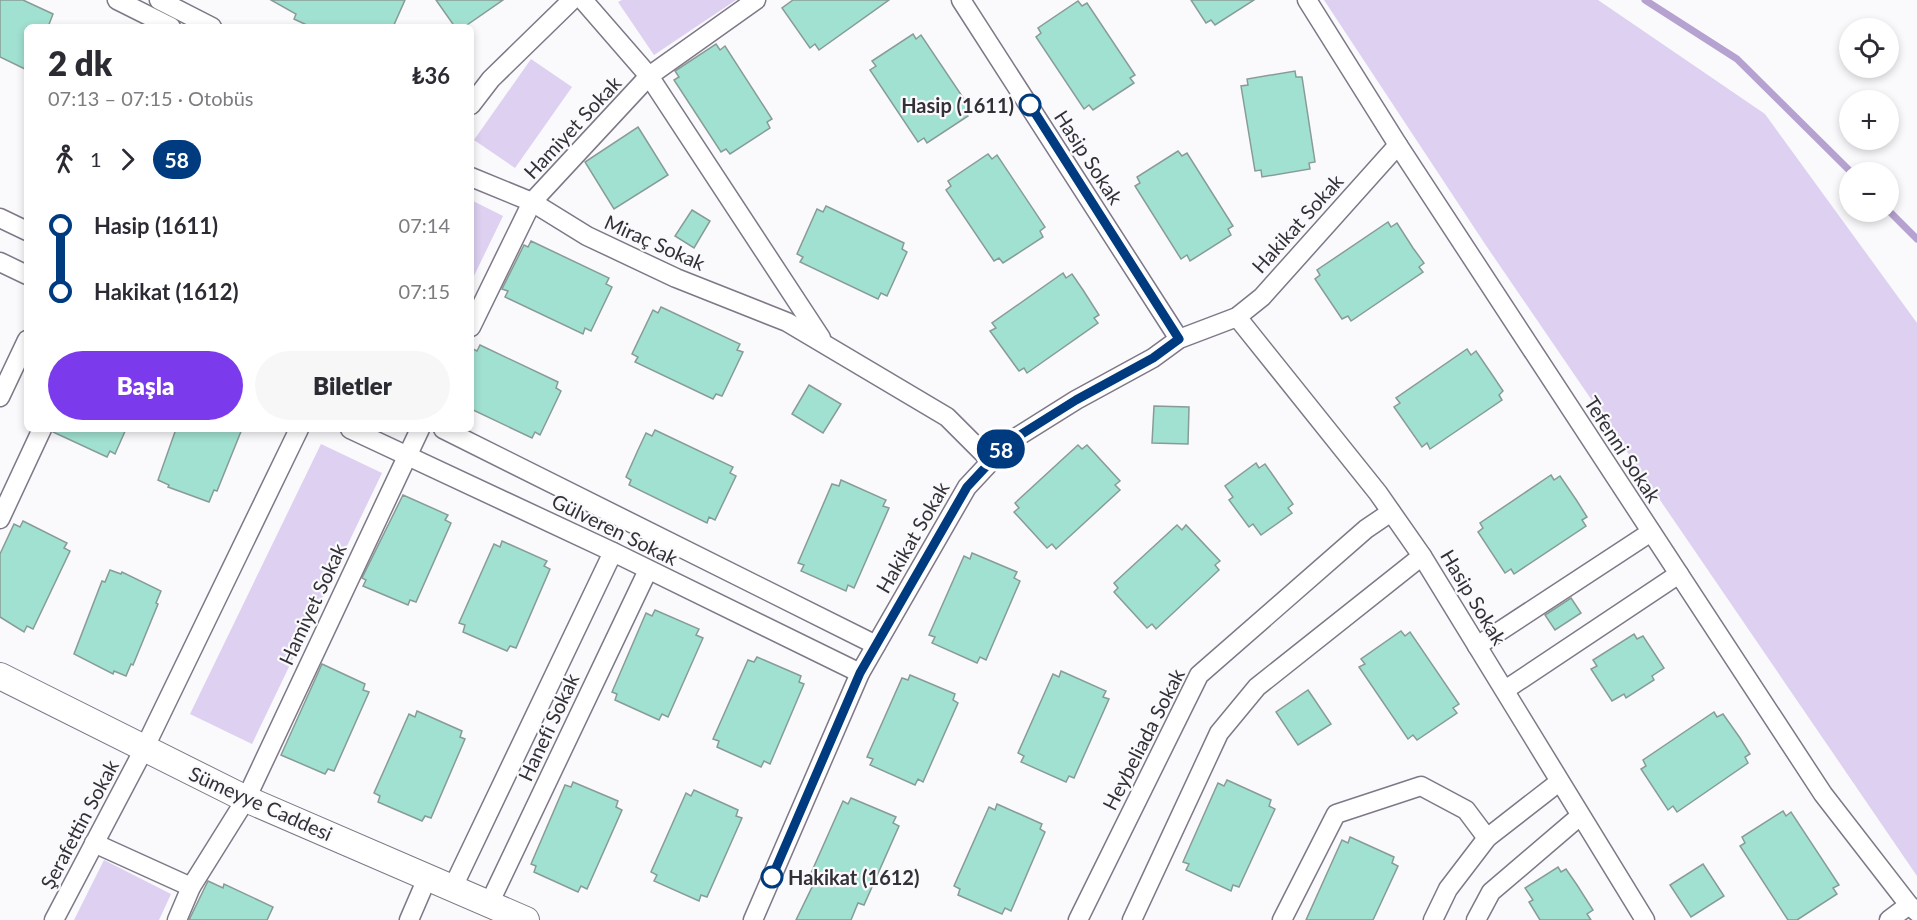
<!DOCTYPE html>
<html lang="tr">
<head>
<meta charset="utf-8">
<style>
  :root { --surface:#fff; --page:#f7f7f7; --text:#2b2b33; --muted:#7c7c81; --accent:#7c3aed }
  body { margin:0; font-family:Lato,sans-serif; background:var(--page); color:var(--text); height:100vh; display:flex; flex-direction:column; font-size:22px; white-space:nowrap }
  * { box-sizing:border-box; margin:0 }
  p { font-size:20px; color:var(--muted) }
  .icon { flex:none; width:33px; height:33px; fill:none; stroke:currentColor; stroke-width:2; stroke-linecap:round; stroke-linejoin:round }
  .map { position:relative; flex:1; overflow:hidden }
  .sheet { position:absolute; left:24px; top:24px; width:450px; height:408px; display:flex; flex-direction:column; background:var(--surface); border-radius:9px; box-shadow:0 3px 9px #0003 }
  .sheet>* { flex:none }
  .badge { padding:0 12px; border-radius:20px; font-size:21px; line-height:39px }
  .buttons { position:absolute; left:1839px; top:18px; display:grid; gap:12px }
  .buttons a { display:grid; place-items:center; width:60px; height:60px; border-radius:50%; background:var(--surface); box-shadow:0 3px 9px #0003; font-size:30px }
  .map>.badge { position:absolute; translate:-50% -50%; box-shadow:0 0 0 3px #fff }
  .legs { display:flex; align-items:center; gap:9px; height:66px; padding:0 24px; font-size:20px }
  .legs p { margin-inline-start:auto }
  .head { display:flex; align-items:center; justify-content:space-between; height:102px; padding:0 24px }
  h1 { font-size:33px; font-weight:800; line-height:45px }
  .action { display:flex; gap:12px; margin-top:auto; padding:12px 24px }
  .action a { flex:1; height:69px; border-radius:36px; background:var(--accent); color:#fff; font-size:24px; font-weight:800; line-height:69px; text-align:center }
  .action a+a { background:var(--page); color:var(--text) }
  ul { padding:0 24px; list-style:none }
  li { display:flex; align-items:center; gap:21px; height:66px; font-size:22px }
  li i { display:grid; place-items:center; width:9px; height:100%; margin:0 8px; background:currentColor }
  li i::after { content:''; width:15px; height:15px; margin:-8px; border:4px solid; border-radius:50%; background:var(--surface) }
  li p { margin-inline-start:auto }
  li:first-child i { background:linear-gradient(#0000 50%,currentColor 0) }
  li:last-child i { background:linear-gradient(currentColor 50%,#0000 0) }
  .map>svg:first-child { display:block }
  .green { fill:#ddd0f1 }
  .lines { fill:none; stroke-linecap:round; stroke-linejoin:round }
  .stream { stroke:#b5a2d0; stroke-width:7 }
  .building { fill:#a1e1d1; stroke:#889c97; stroke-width:1.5 }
  .street-casing { stroke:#7e7887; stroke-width:21 }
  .secondary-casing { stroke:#7e7887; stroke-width:28 }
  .street { stroke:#fff; stroke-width:18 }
  .secondary { stroke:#fff; stroke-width:26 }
  .line-1-casing { stroke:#fff; stroke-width:14 }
  .line-1 { stroke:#003b80; stroke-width:9 }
  .stop-1-dot { fill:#fff; stroke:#003b80; stroke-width:3 }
  .labels { text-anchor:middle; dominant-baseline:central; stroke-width:4.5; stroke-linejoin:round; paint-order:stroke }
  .stop-label { font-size:20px; font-weight:bold; fill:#333137; stroke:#faf9fc; text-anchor:end }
  .street-label { font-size:20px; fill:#333137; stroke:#faf9fc }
</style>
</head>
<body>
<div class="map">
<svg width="1917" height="920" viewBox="0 0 1917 920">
  <rect width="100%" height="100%" fill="#faf9fc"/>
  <g class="green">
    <polygon points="622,0 736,0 654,55 618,2"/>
    <polygon points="1324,0 1598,0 1765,114 1917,323 1917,876 1485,244"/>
    <polygon points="531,59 572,87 515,168 474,140"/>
    <polygon points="471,200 503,216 471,282"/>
    <polygon points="321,444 382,473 252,744 190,714"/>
    <polygon points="104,860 171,894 159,920 74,920"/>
  </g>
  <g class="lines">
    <g class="stream">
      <polyline points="1645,0 1737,59 1851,172"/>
      <polyline points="1888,210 1917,239"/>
    </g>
  </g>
  <g class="building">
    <polygon points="0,0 23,0 53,14 48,27 27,27 27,70 0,57"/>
    <polygon points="271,0 405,0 393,27 311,27 294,19 296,14"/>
    <polygon points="436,0 503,0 464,27 455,27"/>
    <polygon points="793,0 889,0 819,50 815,44 810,48 782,8"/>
    <polygon points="1191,0 1254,0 1215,25 1211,20 1206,23"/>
    <polygon points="1078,1 1082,6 1087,3 1135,75 1130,78 1134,83 1093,110 1089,105 1084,109 1036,37 1041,33 1038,28"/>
    <polygon points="913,34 916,39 921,35 970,108 964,111 968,116 927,143 924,138 918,142 870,70 876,66 872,61"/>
    <polygon points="716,44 720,50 725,46 772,119 767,122 770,128 730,154 726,149 721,152 674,80 679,77 675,71"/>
    <polygon points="1295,71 1296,77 1302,77 1315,162 1309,163 1310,169 1262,177 1261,170 1255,171 1241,86 1248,85 1247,79"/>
    <polygon points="638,127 668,175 614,209 585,162"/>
    <polygon points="1178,151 1182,156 1187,153 1233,226 1228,229 1231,235 1190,261 1187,255 1181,259 1135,186 1140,183 1137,177"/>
    <polygon points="988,154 992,159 997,155 1045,227 1040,231 1043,237 1003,263 999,258 994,261 946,190 951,186 948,181"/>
    <polygon points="826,206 904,243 902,249 907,252 887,296 881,293 878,299 800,262 803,257 797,254 817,209 823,212"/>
    <polygon points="692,210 710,221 694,248 675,236"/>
    <polygon points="1388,222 1391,227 1397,223 1413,248 1424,263 1419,267 1423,272 1351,321 1348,316 1342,319 1315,279 1320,275 1317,270"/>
    <polygon points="531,241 609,278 606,284 612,287 591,331 585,328 583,334 505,297 508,291 502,289 524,245 528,247"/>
    <polygon points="1063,273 1066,278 1072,274 1083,290 1099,315 1094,318 1098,323 1027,373 1024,368 1019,371 990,331 996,328 992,323"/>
    <polygon points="661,307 740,344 737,350 743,352 722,396 716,394 713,399 635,362 638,357 632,354 653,310 658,313"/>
    <polygon points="480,345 558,382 556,388 561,391 540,435 535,432 532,438 471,409 471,348 477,351"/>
    <polygon points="1467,349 1471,355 1476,351 1493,376 1503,391 1499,395 1502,400 1430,449 1427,443 1422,447 1394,407 1400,403 1396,398"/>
    <polygon points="809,385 841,404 823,433 792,414"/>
    <polygon points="1154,406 1189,407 1188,444 1152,443"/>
    <polygon points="53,429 126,429 115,454 110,451 107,457 53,432"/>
    <polygon points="176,429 242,429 217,491 214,490 209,502 168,487 169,485 158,480"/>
    <polygon points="655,430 733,467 730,473 736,476 715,520 709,517 707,523 629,485 631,480 626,477 638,450 646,433 652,436"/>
    <polygon points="1078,445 1082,449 1087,445 1120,481 1115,485 1120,490 1056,549 1052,544 1047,548 1014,512 1019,508 1015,503"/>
    <polygon points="1256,463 1259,468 1265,464 1293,504 1288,508 1292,513 1261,535 1253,524 1249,527 1229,500 1233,497 1225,486"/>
    <polygon points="1551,475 1554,480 1560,476 1577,501 1587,517 1582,520 1586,526 1514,574 1511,569 1505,573 1478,532 1483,528 1480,523"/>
    <polygon points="841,480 886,500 883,506 889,508 854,588 848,585 846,591 801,571 804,565 798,563 832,484 839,486"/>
    <polygon points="403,495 448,515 445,520 451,523 416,602 410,600 408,605 363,586 366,580 362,578"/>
    <polygon points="23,521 67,543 64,548 70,551 33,629 27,626 24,632 0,617 0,554 14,524 20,527"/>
    <polygon points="1177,525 1182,530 1186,525 1220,561 1215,565 1219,570 1156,629 1152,624 1147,628 1114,592 1118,588 1114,583"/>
    <polygon points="502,541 547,561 544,566 550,569 516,648 510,646 507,651 463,632 465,625 459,623 494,544 500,547"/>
    <polygon points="972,553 1017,572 1014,578 1020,581 986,660 980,657 977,663 932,643 935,637 929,635 964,556 970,559"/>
    <polygon points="110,570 121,574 122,572 161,591 156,603 158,604 133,665 131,664 126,676 114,671 113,674 74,654 102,581 105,582"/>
    <polygon points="1571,598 1581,613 1555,630 1545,615"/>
    <polygon points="655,610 699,629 696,635 703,638 668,717 662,714 659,720 615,700 617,694 612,692 646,613 652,616"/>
    <polygon points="1401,631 1405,636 1410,632 1459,704 1453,708 1457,713 1417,740 1413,735 1408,739 1359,667 1365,664 1361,659"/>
    <polygon points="1634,634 1637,639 1643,636 1664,668 1652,676 1654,680 1626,698 1624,694 1612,701 1591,669 1597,666 1593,660"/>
    <polygon points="757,657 801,676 799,682 804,684 770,764 764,761 761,767 717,747 719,741 713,739 748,660 754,662"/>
    <polygon points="322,664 365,684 363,690 369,692 334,771 328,769 325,774 281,755"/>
    <polygon points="1061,671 1106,691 1103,697 1109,699 1074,778 1069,776 1066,782 1021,762 1024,756 1018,753 1053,674 1059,677"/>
    <polygon points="910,675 955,694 953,700 958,703 923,782 918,779 915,785 870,765 873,759 867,757 902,678 908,680"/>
    <polygon points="1308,690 1331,724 1298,745 1276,712"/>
    <polygon points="417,711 462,731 460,737 465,739 431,818 425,816 422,821 378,802 380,796 374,793 409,714 415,717"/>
    <polygon points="1714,712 1717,717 1723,714 1740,738 1750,754 1745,757 1748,763 1677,812 1673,806 1668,810 1641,769 1646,766 1643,760"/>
    <polygon points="1227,780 1271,800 1269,806 1275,809 1239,887 1233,885 1231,891 1186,870 1189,864 1183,862 1218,783 1224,786"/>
    <polygon points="573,782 618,801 616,807 622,810 587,889 581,886 578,892 534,872 536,866 531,864 565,785 571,787"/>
    <polygon points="694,790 738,810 736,816 742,818 707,897 701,895 699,901 654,881 657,875 651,872 686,793 691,796"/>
    <polygon points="851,798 896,817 893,823 899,826 864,905 858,903 851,920 796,920 814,883 808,880 843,801 848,804"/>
    <polygon points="997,804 1042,824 1040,829 1045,832 1011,911 1005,908 1002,914 958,895 960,889 954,886 989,807 995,810"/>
    <polygon points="1783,811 1786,816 1791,812 1839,885 1833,888 1837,894 1797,920 1788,920 1740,846 1745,843 1742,837"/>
    <polygon points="1350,837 1394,857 1392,863 1398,866 1373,920 1306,920 1342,840 1348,843"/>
    <polygon points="1703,864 1724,896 1691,917 1670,885"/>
    <polygon points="1558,867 1561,872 1566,869 1577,885 1593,910 1587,914 1591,920 1540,920 1529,902 1533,900 1525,888"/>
    <polygon points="208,881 223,888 224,884 273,907 267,920 189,920"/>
  </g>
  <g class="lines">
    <defs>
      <g id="street">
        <polyline points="117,0 171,27"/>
        <polyline points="159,0 212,27"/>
        <polyline points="583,0 649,76 821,338"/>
        <polyline points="961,0 1179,339"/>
        <polyline points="1307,0 1398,145 1823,794 1909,905 1917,912"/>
        <polyline points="471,105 491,79 572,0"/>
        <polyline points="471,177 532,202 587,236 676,278 787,322 947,417 991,461"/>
        <polyline points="0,218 27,231"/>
        <polyline points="0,262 27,275"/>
        <polyline points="1237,317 1378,493 1422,556 1645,920"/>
        <polyline points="471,327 532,202 649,76 756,0"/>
        <polyline points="0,397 27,340"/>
        <polyline points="350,429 613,552 860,673"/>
        <polyline points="443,429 876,645"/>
        <polyline points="0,519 42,429"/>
        <polyline points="1477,646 1651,532"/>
        <polyline points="1505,690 1679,574"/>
        <polyline points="94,843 191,887"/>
        <polyline points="453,887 613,552"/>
        <polyline points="489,904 648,570"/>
        <polyline points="54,920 144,749 299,429"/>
        <polyline points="177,920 191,887 246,799 420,429"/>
        <polyline points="409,920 428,876"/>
        <polyline points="753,920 860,673 967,487 1009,442 1076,400 1153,358 1179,339 1237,317 1262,297 1398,145"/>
        <polyline points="1078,920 1199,675 1366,529 1391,512"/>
        <polyline points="1132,920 1219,733 1257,687 1422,556"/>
        <polyline points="1282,920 1336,814 1421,786 1466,810 1487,838"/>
        <polyline points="1433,920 1448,889 1487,838 1559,782"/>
        <polyline points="1476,920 1491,892 1580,816"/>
        <polyline points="1889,920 1909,905"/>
      </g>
      <polyline id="secondary" points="0,676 246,799 526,920"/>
    </defs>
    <use href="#street" class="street-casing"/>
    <use href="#secondary" class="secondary-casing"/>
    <use href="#street" class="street"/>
    <use href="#secondary" class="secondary"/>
  </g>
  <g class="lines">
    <defs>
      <polyline id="line-1" points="772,877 860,673 967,487 1009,442 1076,400 1153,358 1179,339 1030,105"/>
    </defs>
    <use href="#line-1" class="line-1-casing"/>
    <use href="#line-1" class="line-1"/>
  </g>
  <g class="stop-1-dot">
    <circle cx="1030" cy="105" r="10"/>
    <circle cx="772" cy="877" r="10"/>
  </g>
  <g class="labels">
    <g class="stop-label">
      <text x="1014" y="105">Hasip (1611)</text>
      <text x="788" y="877" text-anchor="start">Hakikat (1612)</text>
    </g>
    <g class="street-label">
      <text transform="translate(572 127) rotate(-47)">Hamiyet Sokak</text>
      <text transform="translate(1089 157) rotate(57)">Hasip Sokak</text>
      <text transform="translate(1297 223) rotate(-48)">Hakikat Sokak</text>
      <text transform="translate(655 242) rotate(24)">Miraç Sokak</text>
      <text transform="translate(1623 449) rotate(57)">Tefenni Sokak</text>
      <text transform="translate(615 529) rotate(26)">Gülveren Sokak</text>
      <text transform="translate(912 537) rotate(-60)">Hakikat Sokak</text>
      <text transform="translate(1474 597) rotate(59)">Hasip Sokak</text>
      <text transform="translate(312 604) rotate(-65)">Hamiyet Sokak</text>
      <text transform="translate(548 727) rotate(-65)">Hanefi Sokak</text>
      <text transform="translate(1143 739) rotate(-63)">Heybeliada Sokak</text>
      <text transform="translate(261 803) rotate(24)">Sümeyye Caddesi</text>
      <text transform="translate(79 824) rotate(-62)">Şerafettin Sokak</text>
    </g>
  </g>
</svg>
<div class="buttons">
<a><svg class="icon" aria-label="locate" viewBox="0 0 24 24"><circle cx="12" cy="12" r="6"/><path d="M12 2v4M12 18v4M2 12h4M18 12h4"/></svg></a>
<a>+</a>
<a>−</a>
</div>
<b class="badge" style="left:1001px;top:449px;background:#003b80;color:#fff">58</b>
<section class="sheet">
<div class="head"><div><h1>2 dk</h1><p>07:13 – 07:15 · Otobüs</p></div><b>₺36</b></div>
<div class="legs"><svg class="icon" aria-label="walk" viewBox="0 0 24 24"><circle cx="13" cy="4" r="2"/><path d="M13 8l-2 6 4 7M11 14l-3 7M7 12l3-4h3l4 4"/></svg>1<svg class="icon" aria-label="forward" viewBox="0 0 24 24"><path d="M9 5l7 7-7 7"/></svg><b class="badge" style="background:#003b80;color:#fff">58</b></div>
<ul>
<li><i style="color:#003b80"></i><b>Hasip (1611)</b><p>07:14</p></li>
<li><i style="color:#003b80"></i><b>Hakikat (1612)</b><p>07:15</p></li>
</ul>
<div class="action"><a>Başla</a><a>Biletler</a></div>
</section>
</div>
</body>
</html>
